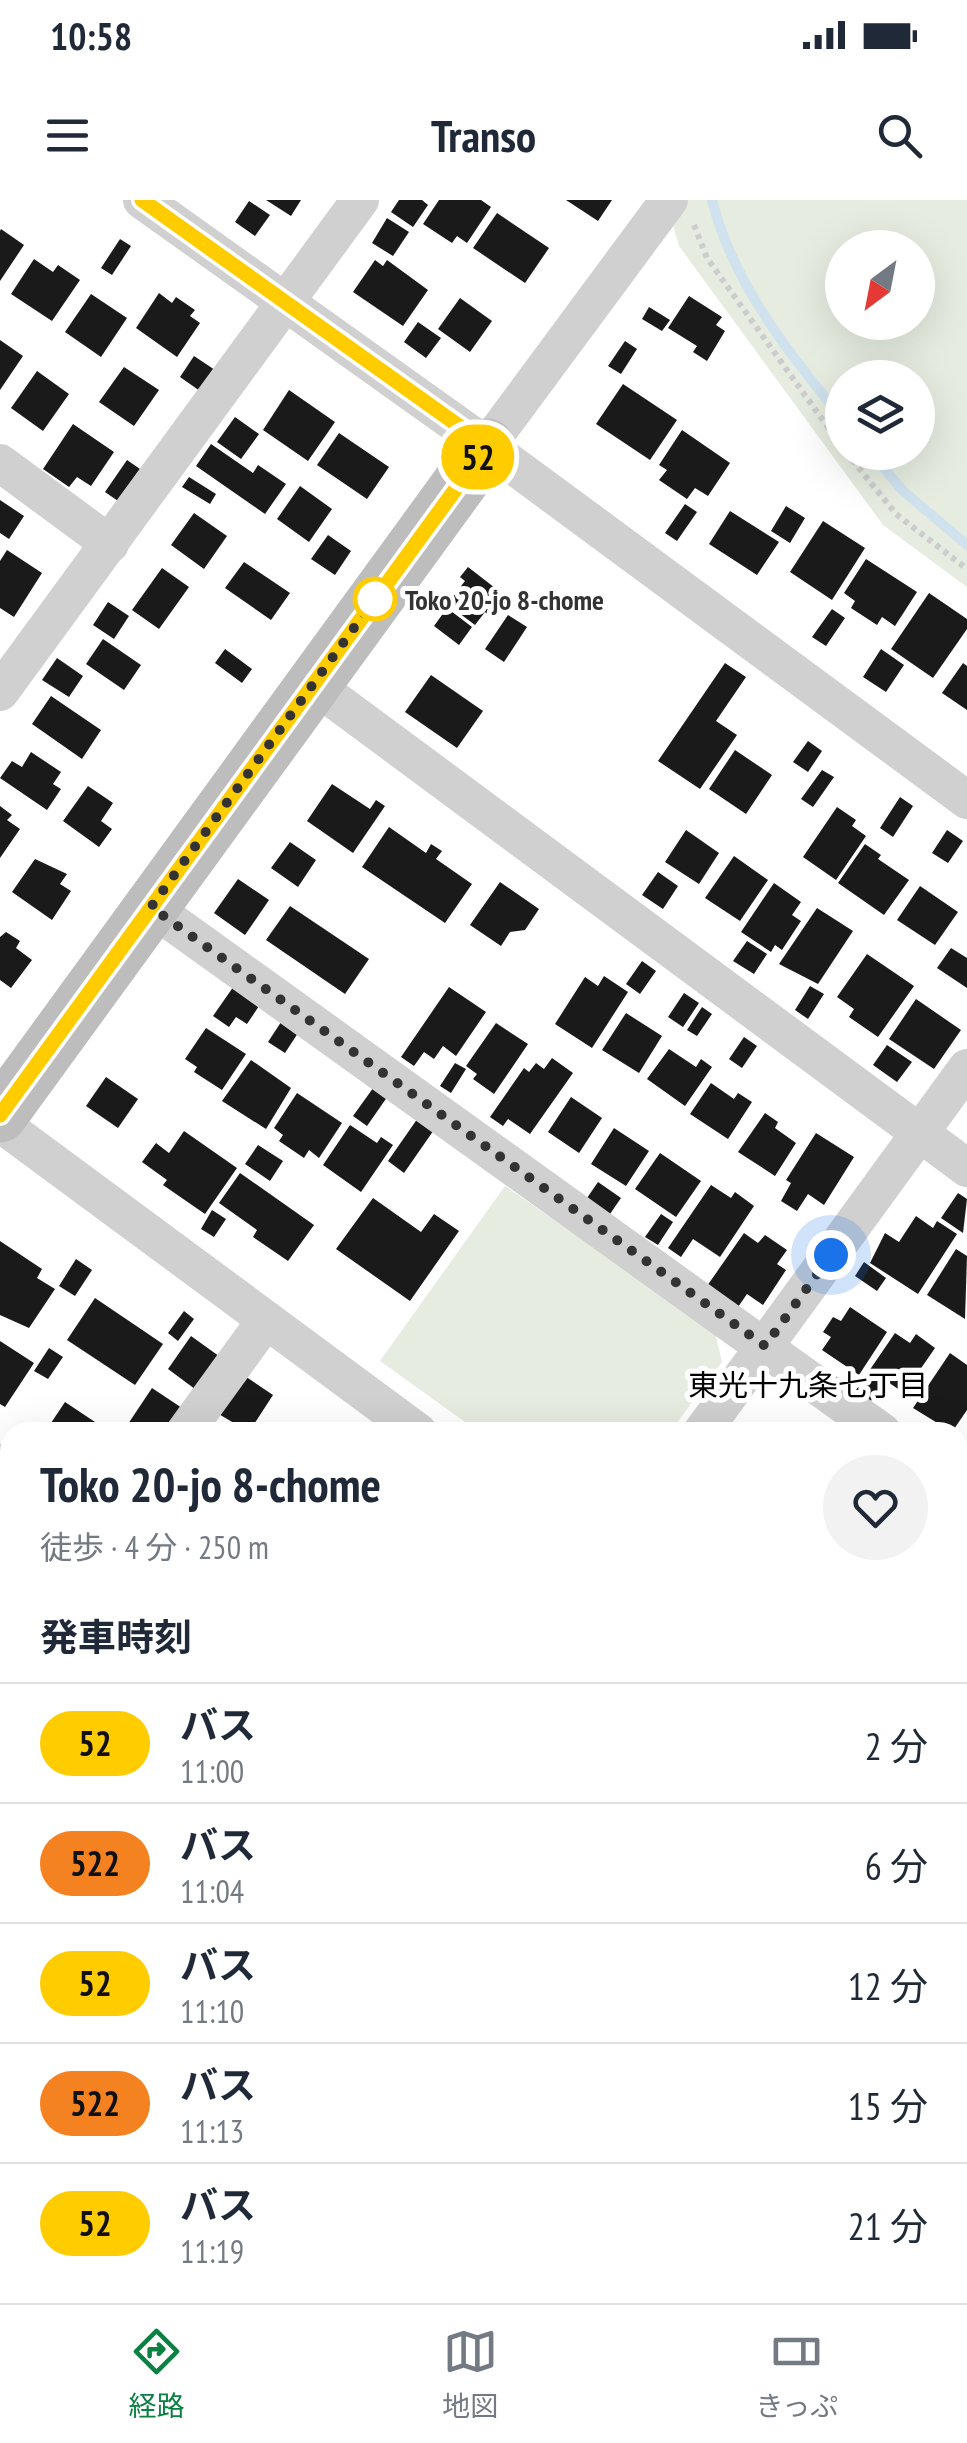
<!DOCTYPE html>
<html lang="ja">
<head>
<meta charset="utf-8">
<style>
  :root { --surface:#fff; --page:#f2f2f3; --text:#1f2937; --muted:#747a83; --line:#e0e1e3; --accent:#0b8043 }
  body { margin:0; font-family:"PT Sans Narrow","Noto Sans JP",sans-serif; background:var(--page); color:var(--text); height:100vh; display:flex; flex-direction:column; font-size:38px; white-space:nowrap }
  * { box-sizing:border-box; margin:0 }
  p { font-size:32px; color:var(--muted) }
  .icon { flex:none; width:55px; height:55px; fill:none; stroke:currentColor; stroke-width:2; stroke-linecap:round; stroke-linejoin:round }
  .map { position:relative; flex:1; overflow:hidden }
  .side { position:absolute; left:0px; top:1222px; width:968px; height:882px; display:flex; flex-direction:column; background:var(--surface); border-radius:30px 30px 0 0; box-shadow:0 10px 40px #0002 }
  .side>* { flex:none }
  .badge { padding:0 20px; border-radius:32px; font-size:35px; line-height:65px }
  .needle { width:65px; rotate:212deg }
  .fabs { position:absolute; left:825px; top:30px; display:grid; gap:20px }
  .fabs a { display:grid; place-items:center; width:110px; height:110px; border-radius:50%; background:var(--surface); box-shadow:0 10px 40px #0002; font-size:50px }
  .you { position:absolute; width:50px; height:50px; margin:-25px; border:8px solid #fff; border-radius:50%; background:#1a73e8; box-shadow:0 0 0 15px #1a73e833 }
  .map>.badge { position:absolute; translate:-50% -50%; box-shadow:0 0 0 5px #fff }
  h2 { padding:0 40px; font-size:38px; line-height:90px }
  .round { display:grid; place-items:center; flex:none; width:105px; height:105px; border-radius:52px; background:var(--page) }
  .summary { display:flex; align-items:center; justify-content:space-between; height:170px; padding:0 40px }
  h1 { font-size:48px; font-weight:700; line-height:75px }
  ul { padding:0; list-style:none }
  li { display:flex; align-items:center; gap:30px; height:120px; padding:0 40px; border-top:2px solid var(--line) }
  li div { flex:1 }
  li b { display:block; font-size:38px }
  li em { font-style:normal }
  li .badge { min-width:110px; font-weight:700; text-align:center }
  .status { display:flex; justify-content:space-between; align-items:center; height:70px; padding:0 50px; background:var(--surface); direction:ltr }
  .status svg { height:28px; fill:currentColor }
  header { display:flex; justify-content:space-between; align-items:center; height:130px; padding:0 40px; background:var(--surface); font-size:45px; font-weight:700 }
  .dock { display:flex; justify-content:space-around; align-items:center; height:140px; border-top:2px solid var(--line); background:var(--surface); font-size:28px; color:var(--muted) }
  .dock a { display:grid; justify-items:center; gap:5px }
  .dock .current { color:var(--accent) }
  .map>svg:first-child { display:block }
  .green { fill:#e6ecdf; fill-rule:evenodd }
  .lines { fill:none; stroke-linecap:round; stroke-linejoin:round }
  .stream { stroke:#cfe2ee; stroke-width:10 }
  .building { fill:#1a1a1a }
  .path { stroke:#cdcdcd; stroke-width:6; stroke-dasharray:5 5; stroke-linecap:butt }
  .street { stroke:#d0d0d0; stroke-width:38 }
  .secondary { stroke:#bdbdbd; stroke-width:55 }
  .line-casing { stroke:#fff; stroke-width:22 }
  .line { stroke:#fc0; stroke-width:15 }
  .walk { stroke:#333; stroke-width:10; stroke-dasharray:0 18 }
  .stop-dot { fill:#fff; stroke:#fc0; stroke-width:5 }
  .labels { text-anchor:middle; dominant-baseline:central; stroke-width:10; stroke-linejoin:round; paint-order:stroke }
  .stop-label { font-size:28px; font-weight:bold; fill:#333; stroke:#fff; text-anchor:start }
  .neighbourhood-label { font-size:30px; fill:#000; stroke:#fff }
</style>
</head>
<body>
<div class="status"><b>10:58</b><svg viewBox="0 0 49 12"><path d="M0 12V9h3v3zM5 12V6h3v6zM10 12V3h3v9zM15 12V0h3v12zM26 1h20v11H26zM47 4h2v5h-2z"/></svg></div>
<header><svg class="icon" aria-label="menu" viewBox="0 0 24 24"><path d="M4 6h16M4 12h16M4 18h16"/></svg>Transo<svg class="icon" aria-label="search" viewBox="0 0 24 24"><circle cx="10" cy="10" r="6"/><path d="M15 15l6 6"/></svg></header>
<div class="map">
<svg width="967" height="2103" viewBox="0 0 967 2103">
  <rect width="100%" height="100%" fill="#fff"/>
  <g class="green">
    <path d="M666,0H967V387L883,325L679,46ZM842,48H918V122H842ZM842,178H918V252H842Z"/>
    <polygon points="505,986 715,1132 722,1162 670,1232 479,1232 380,1161"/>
  </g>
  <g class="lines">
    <g class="stream">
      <path d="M712,0C733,83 789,154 842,218"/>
      <polyline points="871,252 902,290 967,345"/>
    </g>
  </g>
  <g class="building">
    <polygon points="266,0 301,0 291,16"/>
    <polygon points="399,0 422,0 428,5 413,27 391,12"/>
    <polygon points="439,0 481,0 491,7 467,43 457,36 452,43 423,24"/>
    <polygon points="566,0 612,0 598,21"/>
    <polygon points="249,1 270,15 255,36 235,22"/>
    <polygon points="497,13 549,48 525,83 473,48"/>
    <polygon points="387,18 409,32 393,56 372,43"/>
    <polygon points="1,29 24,45 0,81 0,31"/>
    <polygon points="120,39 131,46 112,75 101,68"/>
    <polygon points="34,59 53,72 58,65 80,80 52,121 11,94"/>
    <polygon points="375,60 383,66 387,60 428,90 403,126 353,92"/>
    <polygon points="159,93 172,103 176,97 195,110 190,116 200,123 177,157 136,128"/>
    <polygon points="91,94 127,118 101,157 65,132"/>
    <polygon points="689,96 722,117 716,125 725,131 707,161 693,152 697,146 668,128"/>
    <polygon points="460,98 492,121 470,152 438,129"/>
    <polygon points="649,107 670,120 662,131 642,119"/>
    <polygon points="418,122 441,138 426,158 404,142"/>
    <polygon points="0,140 23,156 0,190"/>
    <polygon points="625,141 637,149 621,174 608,166"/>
    <polygon points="194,156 215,170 200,191 180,177"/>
    <polygon points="124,167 159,190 134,226 99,202"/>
    <polygon points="37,171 69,194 43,231 11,208"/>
    <polygon points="623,184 677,220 650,260 596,224"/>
    <polygon points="289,190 335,222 308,261 263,230"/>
    <polygon points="235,217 259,234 241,259 217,242"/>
    <polygon points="73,224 114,252 91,286 77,277 69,287 43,269"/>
    <polygon points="682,230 730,263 708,296 695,288 687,299 659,280 667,270 659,265"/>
    <polygon points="339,233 389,267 367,299 317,265"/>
    <polygon points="211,244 253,273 258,265 286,284 265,314 196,266"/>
    <polygon points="127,260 140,269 118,301 105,292"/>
    <polygon points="189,277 216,294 210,304 182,287"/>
    <polygon points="300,286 332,309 309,342 277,319"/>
    <polygon points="0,300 24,316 9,339 0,333"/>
    <polygon points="685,304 697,312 677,341 665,333"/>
    <polygon points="786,306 805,318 790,343 771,331"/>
    <polygon points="730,311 779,342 757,375 709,344"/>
    <polygon points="194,313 227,336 204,369 171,345"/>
    <polygon points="823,321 865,348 832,400 790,372"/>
    <polygon points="328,335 351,351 335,375 311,359"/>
    <polygon points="7,350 42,373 14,417 0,408 0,361"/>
    <polygon points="866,359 917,392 895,426 882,417 877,425 851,408 855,401 844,393"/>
    <polygon points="244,362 290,393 271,420 225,388"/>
    <polygon points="468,367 508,398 492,418 485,412 475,425 447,404 465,381 460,377"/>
    <polygon points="162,368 189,387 159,429 132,410"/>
    <polygon points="929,393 967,419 967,429 933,478 891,449"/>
    <polygon points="108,402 129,416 114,439 93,425"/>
    <polygon points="447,408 472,427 459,445 434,426"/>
    <polygon points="832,409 845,418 826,446 812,437"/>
    <polygon points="508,415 527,427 504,462 485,449"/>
    <polygon points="103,439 141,465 124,490 86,464"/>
    <polygon points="225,449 252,469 242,483 215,463"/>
    <polygon points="881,449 904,465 886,492 863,477"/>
    <polygon points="57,458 83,476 69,497 42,480"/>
    <polygon points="725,463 746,477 716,521 737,535 700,589 658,561"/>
    <polygon points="963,463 967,466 967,510 942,493"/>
    <polygon points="431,475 483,511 457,548 405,512"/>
    <polygon points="51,496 101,530 82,559 32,524"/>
    <polygon points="808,541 822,551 808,572 793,562"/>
    <polygon points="735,550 772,575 746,614 709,589"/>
    <polygon points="31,552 61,572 53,584 61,589 47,610 0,578 12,561 22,567"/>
    <polygon points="822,570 834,577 813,607 801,599"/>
    <polygon points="332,584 370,609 376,600 385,606 353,653 307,621"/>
    <polygon points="88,586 113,603 101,621 112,629 99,647 63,621"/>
    <polygon points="900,597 913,606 893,637 880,628"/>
    <polygon points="0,606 12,615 7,620 20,629 0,658"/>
    <polygon points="837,607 856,620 852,626 866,636 836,680 803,657"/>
    <polygon points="389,627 426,653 431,644 442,651 436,659 472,684 445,723 362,667"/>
    <polygon points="686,630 719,653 699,684 665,662"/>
    <polygon points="947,630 963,641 948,663 932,653"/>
    <polygon points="290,642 316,660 298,687 271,668"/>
    <polygon points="865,644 881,655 878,659 909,680 884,715 838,683"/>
    <polygon points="734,656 768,680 740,721 705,698"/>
    <polygon points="35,659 67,674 60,684 71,691 52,720 12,692"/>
    <polygon points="658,672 678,686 663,709 642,695"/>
    <polygon points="238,679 269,700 245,735 214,713"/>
    <polygon points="500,682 539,709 525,730 510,732 501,746 470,725"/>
    <polygon points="774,683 801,702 792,715 801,721 782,750 775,745 771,752 741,732"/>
    <polygon points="920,686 958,712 935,745 897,720"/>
    <polygon points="290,706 369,759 345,794 266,740"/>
    <polygon points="817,708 853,731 818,784 779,764"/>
    <polygon points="6,732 20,741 16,748 32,760 11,788 0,780 0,737"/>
    <polygon points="747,741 767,754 754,774 733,761"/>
    <polygon points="951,748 967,758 967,788 937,768"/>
    <polygon points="867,754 914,786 878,837 849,817 854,809 837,797"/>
    <polygon points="642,761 656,771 640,794 626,784"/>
    <polygon points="604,776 628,792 592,848 555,824 585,777 598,786"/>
    <polygon points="236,783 263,800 247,824 236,817 229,827 213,816"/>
    <polygon points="810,786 824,794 808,819 795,810"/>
    <polygon points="449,787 486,812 456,856 443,846 434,859 424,852 414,866 401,857"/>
    <polygon points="684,793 699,803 683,827 668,817"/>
    <polygon points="916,799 961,830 934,869 889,839"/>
    <polygon points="702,807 712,814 697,836 687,830"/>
    <polygon points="626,813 662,836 639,873 602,850"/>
    <polygon points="283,819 300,830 285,853 268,842"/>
    <polygon points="496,823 528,844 494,894 473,879 477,874 466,866"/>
    <polygon points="206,828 246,854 222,890 194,872 197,867 185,859"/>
    <polygon points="744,837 757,846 742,868 729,859"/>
    <polygon points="887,845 912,862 897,882 873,865"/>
    <polygon points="669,849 696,867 701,859 712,867 685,906 647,879"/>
    <polygon points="552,858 573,873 530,934 508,919 503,926 490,917 524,868 529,872 536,863 544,869"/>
    <polygon points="251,860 291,888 266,929 222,901"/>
    <polygon points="455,863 466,869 451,893 440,886"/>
    <polygon points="106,877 138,899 118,928 86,906"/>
    <polygon points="711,883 734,899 738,893 752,902 728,939 690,914"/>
    <polygon points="376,884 390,893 367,926 353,916"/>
    <polygon points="297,893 342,923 319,958 309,950 304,958 279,941 283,935 274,928"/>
    <polygon points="571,897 602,918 579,953 548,932"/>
    <polygon points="765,913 778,922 775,928 796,943 775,976 738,952"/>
    <polygon points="420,915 436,927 404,973 388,961"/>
    <polygon points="350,925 377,943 381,937 393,945 361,992 323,965"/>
    <polygon points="614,928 649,951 626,986 591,964"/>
    <polygon points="184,931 237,968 205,1014 163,985 167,980 142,962 156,943 169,953"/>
    <polygon points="816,933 854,957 824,1005 808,994 797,1011 781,1001 791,983 786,980"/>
    <polygon points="258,945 283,961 270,981 245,964"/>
    <polygon points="660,953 701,981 676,1017 635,989"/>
    <polygon points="240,973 314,1025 288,1061 253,1037 257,1030 219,1003"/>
    <polygon points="598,982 621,998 610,1014 587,998"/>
    <polygon points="711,985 731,998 735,992 754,1006 720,1057 693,1039 681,1057 668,1048"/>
    <polygon points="958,993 967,999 963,1033 941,1018"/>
    <polygon points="373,998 421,1032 434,1014 459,1031 410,1101 336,1049"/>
    <polygon points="212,1010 226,1019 214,1037 201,1029"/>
    <polygon points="661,1014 673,1022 658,1045 645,1037"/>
    <polygon points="916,1016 933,1028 937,1021 957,1034 918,1094 870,1063 885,1033 899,1042"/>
    <polygon points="744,1033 758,1043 765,1035 787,1050 777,1064 786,1070 763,1105 747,1094 738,1107 707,1086"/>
    <polygon points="0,1041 42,1069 37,1078 55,1089 29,1128 0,1115"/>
    <polygon points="956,1049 967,1056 965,1119 927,1095"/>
    <polygon points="76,1059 92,1070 75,1096 59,1086"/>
    <polygon points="864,1062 886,1078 877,1091 855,1076"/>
    <polygon points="95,1098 163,1144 135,1185 67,1140"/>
    <polygon points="850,1107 887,1132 859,1175 822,1150 831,1137 823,1132 833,1117 841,1121"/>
    <polygon points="184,1111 194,1119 178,1141 168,1133"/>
    <polygon points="895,1133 910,1143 916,1134 935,1148 904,1193 885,1180 871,1201 856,1190"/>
    <polygon points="191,1136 223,1159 199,1192 168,1169"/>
    <polygon points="0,1141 34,1163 5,1207 0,1204"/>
    <polygon points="49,1148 63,1157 48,1179 34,1171"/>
    <polygon points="950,1153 967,1165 967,1210 952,1232 913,1208"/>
    <polygon points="242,1174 273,1195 249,1232 217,1213"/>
    <polygon points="152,1188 185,1210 170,1232 133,1232 126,1227"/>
    <polygon points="65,1202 110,1232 45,1232"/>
    <polygon points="5,1343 10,1346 10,1373 0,1388 0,1350"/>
    <polygon points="960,1376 967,1381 967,1440 958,1433"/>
    <polygon points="3,1487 10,1492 10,1558 6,1565 0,1561"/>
    <polygon points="958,1500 967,1506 967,1555 958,1550"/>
    <polygon points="0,1672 10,1686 10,1705 0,1720"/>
    <polygon points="10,1720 10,1759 0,1753 0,1735"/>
    <polygon points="958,1739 967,1746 967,1803 962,1809 958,1806"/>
    <polygon points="10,1813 10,1866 0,1859 0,1828"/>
    <polygon points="958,1847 967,1854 967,1903 958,1896"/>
    <polygon points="967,2008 967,2039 963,2045 958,2042 958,2023"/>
    <polygon points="2,2022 10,2027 10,2085 0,2078"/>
    <polygon points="958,2066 967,2072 967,2103 937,2103 933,2100 936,2095 958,2095"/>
    <polygon points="0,2084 10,2095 29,2103 0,2103"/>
    <polygon points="314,2095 370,2095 364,2103 320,2103"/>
    <polygon points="502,2095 546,2095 552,2099 550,2103 497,2103"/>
    <polygon points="792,2095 845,2095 840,2103 787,2103"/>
  </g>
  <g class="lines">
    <g class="path">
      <polyline points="694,25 707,58 842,247"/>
      <polyline points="846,252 896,314 967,369"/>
    </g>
    <g class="street">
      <polyline points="142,0 487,246 967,600"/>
      <polyline points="487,246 669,0"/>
      <polyline points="0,263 110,344"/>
      <polyline points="313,484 967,968"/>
      <polyline points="0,492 360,0"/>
      <polyline points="151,707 882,1232"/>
      <polyline points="0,923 418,1232"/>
      <polyline points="185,1232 266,1120"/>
      <polyline points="702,1232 967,868"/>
      <polyline points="0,1263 10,1270"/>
      <polyline points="958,1288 967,1295"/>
      <polyline points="0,1600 10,1607"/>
      <polyline points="958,1627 967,1634"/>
      <polyline points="0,1922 10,1929"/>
      <polyline points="958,1967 967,1974"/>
      <polyline points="237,2095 248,2103"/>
      <polyline points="679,2095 690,2103"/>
      <polyline points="67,2103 73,2095"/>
    </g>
    <polyline class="secondary" points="0,915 487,246"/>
  </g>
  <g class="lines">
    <defs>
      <polyline id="line" points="0,915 487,246 142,0"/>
    </defs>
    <use href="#line" class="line-casing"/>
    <use href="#line" class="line"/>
    <polyline class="walk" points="375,399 151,707 765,1146 831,1055"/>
  </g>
  <circle class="stop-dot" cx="375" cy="399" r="20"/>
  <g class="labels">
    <g class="stop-label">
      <text x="405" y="399">Toko 20-jo 8-chome</text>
    </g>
    <g class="neighbourhood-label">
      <text x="808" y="1184">東光十九条七丁目</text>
    </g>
  </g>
</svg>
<div class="fabs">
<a><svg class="needle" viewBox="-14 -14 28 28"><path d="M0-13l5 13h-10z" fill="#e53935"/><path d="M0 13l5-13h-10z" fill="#747a83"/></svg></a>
<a><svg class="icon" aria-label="layers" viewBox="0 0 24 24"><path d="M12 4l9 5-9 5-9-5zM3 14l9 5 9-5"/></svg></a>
</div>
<div class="you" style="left:831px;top:1055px"></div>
<b class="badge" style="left:478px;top:257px;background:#fc0;color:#111">52</b>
<section class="side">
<div class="summary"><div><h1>Toko 20-jo 8-chome</h1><p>徒歩 · 4 分 · 250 m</p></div><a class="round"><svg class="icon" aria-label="heart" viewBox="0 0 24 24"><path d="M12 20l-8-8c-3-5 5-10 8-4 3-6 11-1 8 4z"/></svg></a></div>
<h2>発車時刻</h2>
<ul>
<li><span class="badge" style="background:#fc0;color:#111">52</span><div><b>バス</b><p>11:00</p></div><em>2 分</em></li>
<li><span class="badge" style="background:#f58220;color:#111">522</span><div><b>バス</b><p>11:04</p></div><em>6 分</em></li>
<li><span class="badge" style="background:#fc0;color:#111">52</span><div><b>バス</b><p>11:10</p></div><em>12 分</em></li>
<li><span class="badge" style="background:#f58220;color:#111">522</span><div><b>バス</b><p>11:13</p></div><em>15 分</em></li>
<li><span class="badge" style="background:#fc0;color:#111">52</span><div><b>バス</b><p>11:19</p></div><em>21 分</em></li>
</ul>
</section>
</div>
<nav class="dock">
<a class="current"><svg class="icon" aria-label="directions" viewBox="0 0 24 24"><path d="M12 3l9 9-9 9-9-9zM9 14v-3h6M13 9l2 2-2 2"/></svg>経路</a>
<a><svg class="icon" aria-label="map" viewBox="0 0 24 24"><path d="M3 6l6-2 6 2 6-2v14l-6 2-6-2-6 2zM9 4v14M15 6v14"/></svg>地図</a>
<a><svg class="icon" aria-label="tickets" viewBox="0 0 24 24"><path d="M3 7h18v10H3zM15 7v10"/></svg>きっぷ</a>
</nav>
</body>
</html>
